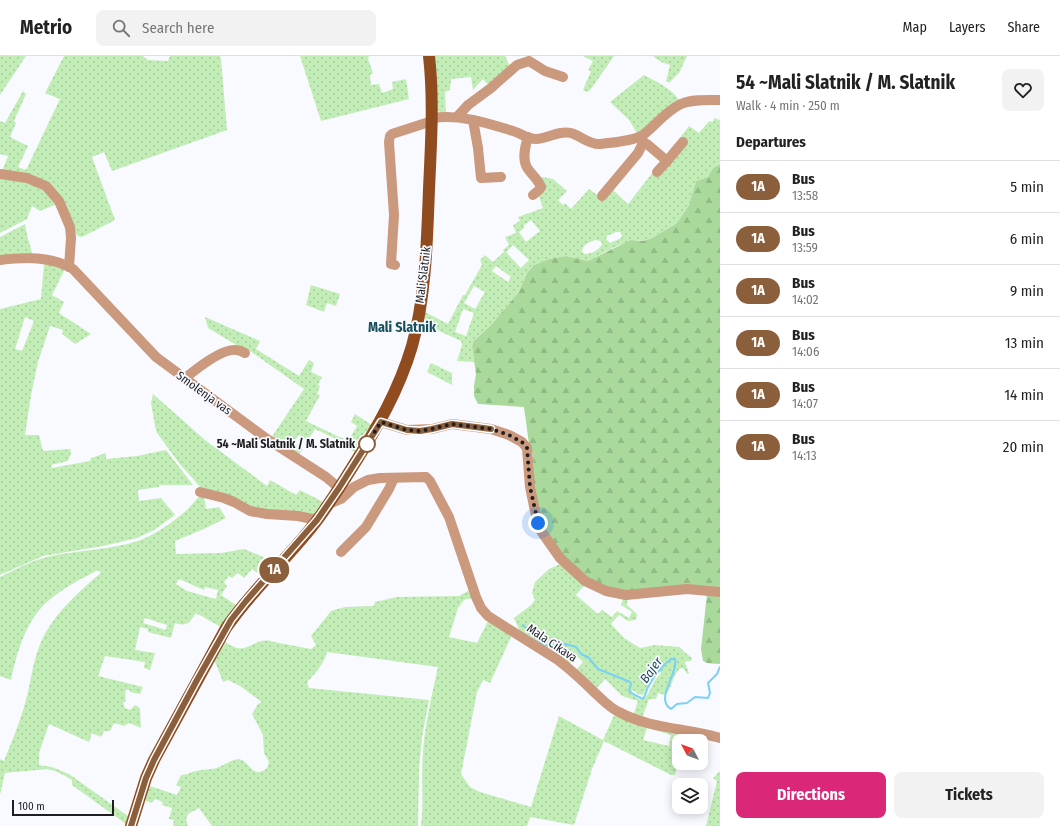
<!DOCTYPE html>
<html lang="en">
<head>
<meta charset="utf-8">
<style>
  :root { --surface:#fff; --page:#f2f2f2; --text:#222; --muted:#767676; --line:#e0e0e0; --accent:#db2777 }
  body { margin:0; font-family:"Fira Sans Condensed",sans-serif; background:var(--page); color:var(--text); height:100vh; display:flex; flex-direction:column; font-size:15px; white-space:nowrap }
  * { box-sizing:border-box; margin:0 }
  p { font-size:13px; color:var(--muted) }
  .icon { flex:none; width:22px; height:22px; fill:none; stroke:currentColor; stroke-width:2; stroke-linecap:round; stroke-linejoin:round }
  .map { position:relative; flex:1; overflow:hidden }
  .panel { display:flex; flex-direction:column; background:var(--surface); width:340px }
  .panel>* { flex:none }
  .badge { padding:0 8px; border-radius:13px; font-size:14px; line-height:26px }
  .needle { width:26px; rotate:311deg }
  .tools { position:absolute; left:672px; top:678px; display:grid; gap:8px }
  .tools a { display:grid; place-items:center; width:36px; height:36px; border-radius:8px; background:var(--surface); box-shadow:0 2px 10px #0003; font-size:20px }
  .scale { position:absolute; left:12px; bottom:10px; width:102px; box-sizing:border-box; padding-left:4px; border:2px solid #1f1f21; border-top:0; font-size:11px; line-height:14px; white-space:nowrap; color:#1f1f21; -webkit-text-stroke:3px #f9faff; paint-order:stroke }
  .you { position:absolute; width:20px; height:20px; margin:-10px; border:3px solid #fff; border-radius:50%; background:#1a73e8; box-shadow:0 0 0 6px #1a73e833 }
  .map>.badge { position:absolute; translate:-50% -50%; box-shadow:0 0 0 2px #fff }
  h2 { padding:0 16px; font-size:15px; line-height:36px }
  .round { display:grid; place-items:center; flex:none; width:42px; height:42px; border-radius:8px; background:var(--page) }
  .overview { display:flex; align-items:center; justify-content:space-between; height:68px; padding:0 16px }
  h1 { font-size:19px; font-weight:700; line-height:30px }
  .action { display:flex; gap:8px; margin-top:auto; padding:8px 16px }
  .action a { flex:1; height:46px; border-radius:8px; background:var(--accent); color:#fff; font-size:16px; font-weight:700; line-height:46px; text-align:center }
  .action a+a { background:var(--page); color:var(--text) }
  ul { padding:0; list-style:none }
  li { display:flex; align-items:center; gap:12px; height:52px; padding:0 16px; border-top:1px solid var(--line) }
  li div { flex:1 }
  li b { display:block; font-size:15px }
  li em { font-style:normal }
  li .badge { min-width:44px; font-weight:700; text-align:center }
  header { display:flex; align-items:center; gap:24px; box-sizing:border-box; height:56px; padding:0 20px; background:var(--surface); border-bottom:1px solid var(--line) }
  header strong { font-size:19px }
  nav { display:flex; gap:22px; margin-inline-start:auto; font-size:14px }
  .search { width:280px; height:36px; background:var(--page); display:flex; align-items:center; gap:10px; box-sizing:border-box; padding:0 14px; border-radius:8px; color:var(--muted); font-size:15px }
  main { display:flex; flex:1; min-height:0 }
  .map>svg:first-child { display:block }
  .grass { fill:url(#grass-dots); fill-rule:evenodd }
  .forest { fill:url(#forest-firs) }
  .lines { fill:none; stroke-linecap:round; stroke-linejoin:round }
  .stream { stroke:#78d2f6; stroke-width:2 }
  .minor { stroke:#cb997d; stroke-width:10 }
  .major { stroke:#904c1f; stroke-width:12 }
  .line-casing { stroke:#fff; stroke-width:9 }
  .line { stroke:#8b5e3c; stroke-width:6 }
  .walk { stroke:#1f1f21; stroke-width:4; stroke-dasharray:0 7.2 }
  .stop-dot { fill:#fff; stroke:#8b5e3c; stroke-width:2 }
  .labels { text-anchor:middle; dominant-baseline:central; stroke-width:3.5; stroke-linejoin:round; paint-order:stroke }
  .street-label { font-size:12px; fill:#1f1f21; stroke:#f9faff }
  .stop-label { font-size:12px; font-weight:bold; fill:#1f1f21; stroke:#f9faff; text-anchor:end }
  .water-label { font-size:13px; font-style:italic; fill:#204858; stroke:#f9faff }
  .quarter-label { font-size:14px; font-weight:bold; fill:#18505c; stroke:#f9faff }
</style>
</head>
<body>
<header>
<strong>Metrio</strong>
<div class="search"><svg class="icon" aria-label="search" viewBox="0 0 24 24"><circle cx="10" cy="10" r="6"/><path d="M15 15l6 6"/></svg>Search here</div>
<nav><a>Map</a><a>Layers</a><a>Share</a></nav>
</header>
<main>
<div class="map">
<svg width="720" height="770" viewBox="0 0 720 770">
  <defs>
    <pattern id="grass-dots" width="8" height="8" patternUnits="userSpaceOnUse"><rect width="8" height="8" fill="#c3edb7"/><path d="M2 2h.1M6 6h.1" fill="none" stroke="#a7cb9d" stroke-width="1.8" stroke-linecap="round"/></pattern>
    <pattern id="forest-firs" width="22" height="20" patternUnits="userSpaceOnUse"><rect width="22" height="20" fill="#a9da9b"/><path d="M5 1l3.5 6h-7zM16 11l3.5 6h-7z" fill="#91bb85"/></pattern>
  </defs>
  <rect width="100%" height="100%" fill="#f9faff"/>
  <g class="grass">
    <polygon points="1,0 26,0 0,39 0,1"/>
    <polygon points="64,0 143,0 148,4 168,5 170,0 220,0 221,3 227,74 112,115 104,96 92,101 115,164 82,181 77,180 70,162 53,133 2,115 8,100 0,98 0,65 5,67 23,35 26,38 14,65 16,67 10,81 28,90 18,111 26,114 60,43 45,37"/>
    <polygon points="300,0 369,0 368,3 373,17 370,19 371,29 379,28 382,37 393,33 392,26 406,23 409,43 321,65"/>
    <polygon points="434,0 505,0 511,12 489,30 483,23 473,34 471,21 451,23 450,34 445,36 446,59 442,59 437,53"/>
    <polygon points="583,0 614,0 591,33 587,36 583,34 591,15 588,14 593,5"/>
    <polygon points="653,0 687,0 679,17 669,27 666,25 670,9 661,6"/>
    <path d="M644,19C657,26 671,32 679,44L638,79L629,64L610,46Z"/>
    <path d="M714,62L720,64V108L713,112L708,121L696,125L689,149L677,167L652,182L643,185L636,184L617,190L588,205L566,200L549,203L534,209L527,217L519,236L491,269L477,282L472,290L474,306L457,305L462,289L461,285L422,267L425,256L448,268L463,239H465L482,209L480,204L485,199L493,206L504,196L503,194L509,189L505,181L516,177L513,169L520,165L518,161L543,152L539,141L542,134L541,122L542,121L553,123L567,135L558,144L563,149L565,147L571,153L589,133L604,144L613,134L628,148L689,70L699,77L709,65L713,66ZM531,164L540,175L526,186L519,176L525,171L523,170ZM616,176H620L622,180L621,182L610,187L606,183L607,180ZM595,184L601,185L602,188C599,194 592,198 585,198L582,196L583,191L588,187ZM513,189L529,204L521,212L506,196ZM496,210L511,221L508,226L492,215ZM474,230L485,236L475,253L464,247ZM463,253L474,257L466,280L455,276Z"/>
    <polygon points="0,121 40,130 57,148 40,155 32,150 27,163 0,177"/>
    <polygon points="25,168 27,179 33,200 0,202 0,181"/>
    <path d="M50,207L66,211L52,239L64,246L59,257L91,278L75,288L62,278L63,274L50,270L38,306L31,339L25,379H39L43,395L70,393L71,397L68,405L51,409L52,412L90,405L91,402L106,397V403L137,400L166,394L193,429H159V431L138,434L139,445L161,442L175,459L154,474L137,482L103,490L43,500L0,519V253L41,243L44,208ZM25,261L34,265L22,295L15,293Z"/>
    <polygon points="311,229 340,238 336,250 327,247 324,256 306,249"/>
    <polygon points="205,261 260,285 256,293 299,320 309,304 314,307 311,316 322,321 318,329 320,330 317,338 320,339 306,365 348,385 357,370 351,366 355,358 372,369 363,379 361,379 356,386 357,389 355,396 338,388 336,383 315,373 308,384 299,379 293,387 303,393 298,400 271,384 273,379 304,333 250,295 238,290 208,272"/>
    <polygon points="431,307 452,317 452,329 427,316"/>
    <polygon points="153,338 205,384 267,430 270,424 296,439 300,434 325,447 315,460 262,455 202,433 179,407 157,377 155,370 151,347"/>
    <path d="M201,439H204L206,453L219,451L226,462L206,472L175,485L176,498L221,497L244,493L276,506L262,521L252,513L244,522L238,517L232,522L229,520L224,526L227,530L221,539L236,549L221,571L196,557C189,567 188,571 175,567L171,582L148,576V573L140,571L135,594L155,597L150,614L144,612L145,606L105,600L98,620L143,631L140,638L130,636V634H126L125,639L126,645L123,647L125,652L130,654L135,649L140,652L141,672L129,667L124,670L114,667L110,675H104L101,681L92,677L89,686L49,668L39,697V709L52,711L69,718L128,760L126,768L72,729V724C64,719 57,715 47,713L5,717L0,739V703L4,705C11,687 19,669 24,651C31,629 32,606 41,586C53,559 78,536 101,517L98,514C81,523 63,532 48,545C26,564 17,596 11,624L0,620V521C16,513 33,504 51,500C79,494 110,494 138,485C155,479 173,466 187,454C192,449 196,443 201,439ZM179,523L204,534L205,531L218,534L216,543L187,535L176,528ZM145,562L167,569L166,574L143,567Z"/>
    <path d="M560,508L585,529L576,539L598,558L602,554L612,561L617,555L629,562L632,556L621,549L623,542L628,541L627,549L637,558L636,564L628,565L619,559L611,568L624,582L640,592L655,589L680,591L682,594L692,602L691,605H686L685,606L689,617L687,618L684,613L681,612C672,618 673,632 665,639L658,637L656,643H649L642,662L633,660L638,645L622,640L605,623L596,633L576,614L583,606L577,600L569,609L520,576L514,562L531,549L535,544L532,537L535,526L549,513ZM659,615L661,617L655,624L648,638L643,644C638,643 634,640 631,636L633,634L638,638L643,639L649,628Z"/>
    <path d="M468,535H472L475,541L464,544L458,552L449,581L477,587L489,563L509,576L511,581L490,627L483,624L477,636L461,718L470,731L480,736L531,751L559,660L603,684L615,657L685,676L683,685H679V702L675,719H671L604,685L592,713L574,769L530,761L527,770H421C424,746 421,720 423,696C425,667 432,639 438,611L327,596C323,609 316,617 307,626L309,632L429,644L422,681L419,713L418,770H212L199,752L188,758L186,763L188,770H173L174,764L169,763L172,752L162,749L163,746L155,743L152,747L146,745C144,739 145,734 150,730L177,739L181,731L176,729L181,719C188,719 190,716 196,715C203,713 210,714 217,712C224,709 231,704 238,703C248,703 251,720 262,715C266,714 268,711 269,706L264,697L263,679L252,658L258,648L262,646L240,630L228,624L223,626L216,608L213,603L223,585C227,587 233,591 237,592C249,595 258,580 274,586L311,593L316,589L311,580L331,555L345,551L374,550L375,546L397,541L459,540ZM647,672L671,679L669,690L643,684Z"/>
    <polygon points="720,715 720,770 706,770 717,725 713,722"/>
  </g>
  <g class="forest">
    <polygon points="720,108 720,532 627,534 608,531 588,522 566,504 542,469 534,440 533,398 529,388 524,351 478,348 474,340 474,330 476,318 472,290 474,285 491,269 519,236 527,217 534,209 549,203 566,200 588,205 631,184 643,185 652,182 677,167 689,149 696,125 708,121 713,112"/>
    <path d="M707,538L720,539V608C714,607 709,609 703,605L701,593Z"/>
  </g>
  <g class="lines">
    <path class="stream" d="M523,569L543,589L556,590L562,587L576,591L581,598L588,601L598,613L630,626L631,628L629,635L635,639L643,643C646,639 646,635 648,631C653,622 662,610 671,603H675C679,617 654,643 671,653L677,648L687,647L695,641L708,642L710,637L708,627L717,618L720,611"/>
    <g class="minor">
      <polyline points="457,61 468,49 491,32 517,9 529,5 545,15 563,21"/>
      <path d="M433,62C460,58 487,67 513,75C521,77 527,83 536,83C547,83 559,74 571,77C581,80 588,88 599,88C610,87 634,85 643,79C656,69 666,55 681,48C692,43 708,44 720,44"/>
      <polyline points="473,64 478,92 481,122 501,121"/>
      <path d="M528,81C525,90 522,105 528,113C532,119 538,123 541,131L539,134L533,139"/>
      <polyline points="643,87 647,88 667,105 683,86"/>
      <polyline points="657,116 667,105"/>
      <polyline points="0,118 27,122 46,130 59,145 70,171 71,182 69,211"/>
      <polyline points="602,140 638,97 643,87 642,80"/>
      <path d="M0,204C25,201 51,200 73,213L156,301L267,383L326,421L339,432"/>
      <polyline points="395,209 391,208 394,159 389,86 390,80 392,78 432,65"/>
      <path d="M184,323C195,314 222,292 236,294C239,294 243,296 245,297"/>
      <polyline points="381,366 407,374 432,373 452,368 491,373 509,379 522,386 527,392 530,431 536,460 541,475 560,502 585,525 606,535 626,539 687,533 720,536"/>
      <polyline points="200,436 224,442 234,446 250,455 267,458 298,460 317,464"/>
      <path d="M329,448L341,443L354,431L368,424L380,422L426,421L430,425L449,461L476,541L481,552L488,560L558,604C571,614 583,625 595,637C603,644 610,652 619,656C650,673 687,672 720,682"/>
      <polyline points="341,496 366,471 389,433 394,422"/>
    </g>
    <path class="major" d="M131,770L146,722L154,704L226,572C253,532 290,501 318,463C331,445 342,428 353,410C377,372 399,334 412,290C426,240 427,185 429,133C431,88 434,44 429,0"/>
  </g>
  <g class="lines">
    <defs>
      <polyline id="line" points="131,770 146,722 154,704 197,624 231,564 246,545 317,464 339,432 381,366 407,374 420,375 432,373 452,368 491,373"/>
    </defs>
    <use href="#line" class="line-casing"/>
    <use href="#line" class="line"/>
    <polyline class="walk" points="367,388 381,366 407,374 420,375 432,373 452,368 491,373 509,379 522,386 527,392 530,431 538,467"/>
  </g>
  <circle class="stop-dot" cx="367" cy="388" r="8"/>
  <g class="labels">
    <g class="street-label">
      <text transform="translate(423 219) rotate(-83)">Mali Slatnik</text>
      <text transform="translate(204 337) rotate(36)">Smolenja vas</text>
      <text transform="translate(552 587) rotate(34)">Mala Cikava</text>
    </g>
    <g class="stop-label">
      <text x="355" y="388">54 ~Mali Slatnik / M. Slatnik</text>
    </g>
    <g class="water-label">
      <text transform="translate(651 614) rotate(-54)">Bajer</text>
    </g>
    <g class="quarter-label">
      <text x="402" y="271">Mali Slatnik</text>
    </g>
  </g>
</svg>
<div class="tools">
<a><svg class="needle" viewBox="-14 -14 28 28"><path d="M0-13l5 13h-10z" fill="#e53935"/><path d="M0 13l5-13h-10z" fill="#767676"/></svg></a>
<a><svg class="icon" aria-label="layers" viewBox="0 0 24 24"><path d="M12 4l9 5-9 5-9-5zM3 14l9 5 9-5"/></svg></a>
</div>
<div class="scale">100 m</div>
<div class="you" style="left:538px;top:467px"></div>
<b class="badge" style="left:274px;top:514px;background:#8b5e3c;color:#fff">1A</b>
</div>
<section class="panel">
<div class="overview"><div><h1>54 ~Mali Slatnik / M. Slatnik</h1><p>Walk · 4 min · 250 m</p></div><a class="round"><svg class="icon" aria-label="heart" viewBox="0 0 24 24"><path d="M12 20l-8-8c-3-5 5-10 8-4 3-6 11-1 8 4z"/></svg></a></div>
<h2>Departures</h2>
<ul>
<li><span class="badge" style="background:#8b5e3c;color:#fff">1A</span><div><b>Bus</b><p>13:58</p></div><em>5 min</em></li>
<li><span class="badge" style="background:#8b5e3c;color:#fff">1A</span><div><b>Bus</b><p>13:59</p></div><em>6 min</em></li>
<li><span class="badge" style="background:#8b5e3c;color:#fff">1A</span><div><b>Bus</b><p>14:02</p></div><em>9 min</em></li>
<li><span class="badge" style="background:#8b5e3c;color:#fff">1A</span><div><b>Bus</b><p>14:06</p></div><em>13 min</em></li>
<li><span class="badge" style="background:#8b5e3c;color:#fff">1A</span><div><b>Bus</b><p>14:07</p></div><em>14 min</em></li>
<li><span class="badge" style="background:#8b5e3c;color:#fff">1A</span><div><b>Bus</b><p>14:13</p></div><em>20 min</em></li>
</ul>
<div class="action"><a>Directions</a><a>Tickets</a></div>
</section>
</main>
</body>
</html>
